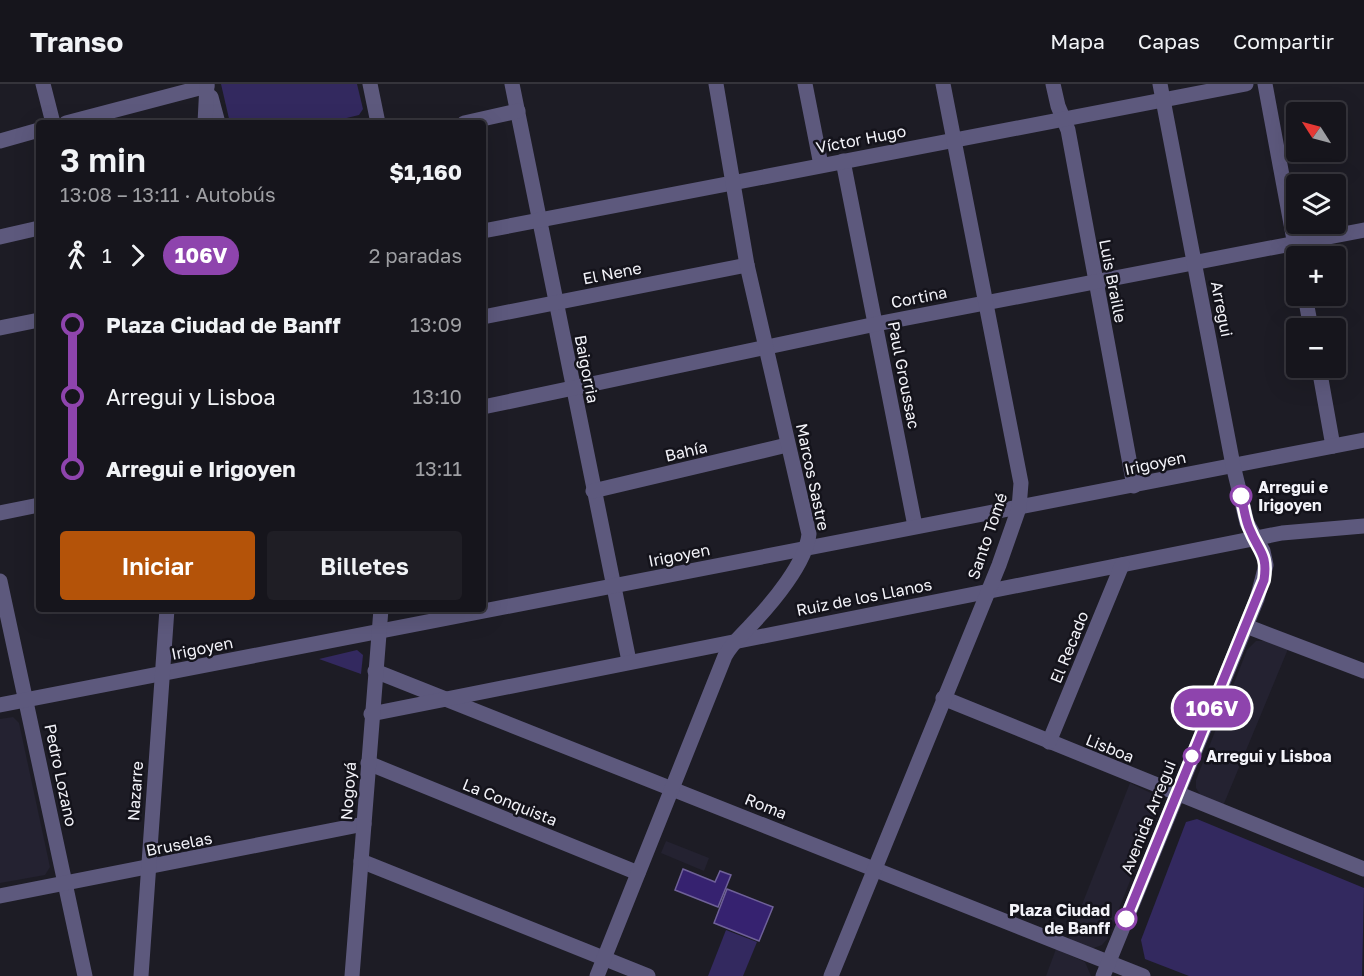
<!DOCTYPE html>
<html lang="es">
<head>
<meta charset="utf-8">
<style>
  :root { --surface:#16151c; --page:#1f1e25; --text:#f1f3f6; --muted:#9e9fa3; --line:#35343b; --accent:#b45309 }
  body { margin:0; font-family:"Golos Text",sans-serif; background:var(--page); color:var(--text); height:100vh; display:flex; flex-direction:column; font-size:22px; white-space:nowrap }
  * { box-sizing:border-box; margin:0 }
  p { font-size:20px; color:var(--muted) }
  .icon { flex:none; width:33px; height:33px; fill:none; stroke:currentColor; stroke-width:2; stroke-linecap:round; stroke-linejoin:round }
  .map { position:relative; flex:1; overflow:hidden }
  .side { position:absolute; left:36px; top:36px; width:450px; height:492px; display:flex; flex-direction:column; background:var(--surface); border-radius:6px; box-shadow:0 6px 24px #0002,0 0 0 2px var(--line) }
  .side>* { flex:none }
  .badge { padding:0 12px; border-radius:20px; font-size:21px; line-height:39px }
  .needle { width:39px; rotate:306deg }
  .controls { position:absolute; left:1286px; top:18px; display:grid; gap:12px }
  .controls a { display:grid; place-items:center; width:60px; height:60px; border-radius:6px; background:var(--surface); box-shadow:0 6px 24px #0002,0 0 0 2px var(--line); font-size:30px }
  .map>.badge { position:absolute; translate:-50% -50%; box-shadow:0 0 0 3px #fff }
  .legs { display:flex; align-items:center; gap:9px; height:66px; padding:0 24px; font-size:20px }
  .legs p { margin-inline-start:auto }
  .overview { display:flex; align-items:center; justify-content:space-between; height:102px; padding:0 24px }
  h1 { font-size:33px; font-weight:600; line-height:45px }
  .primary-button { display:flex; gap:12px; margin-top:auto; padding:12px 24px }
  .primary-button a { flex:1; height:69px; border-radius:6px; background:var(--accent); color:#fff; font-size:24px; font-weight:600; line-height:69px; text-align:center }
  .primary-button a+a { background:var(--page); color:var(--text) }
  ul { padding:0 24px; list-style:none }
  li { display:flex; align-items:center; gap:21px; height:72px; font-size:22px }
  li i { display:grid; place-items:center; width:9px; height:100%; margin:0 8px; background:currentColor }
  li i::after { content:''; width:15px; height:15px; margin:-8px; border:4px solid; border-radius:50%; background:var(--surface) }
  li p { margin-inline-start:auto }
  li:first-child i { background:linear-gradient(#0000 50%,currentColor 0) }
  li:last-child i { background:linear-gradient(currentColor 50%,#0000 0) }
  header { display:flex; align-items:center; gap:36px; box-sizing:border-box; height:84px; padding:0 30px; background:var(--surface); border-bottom:2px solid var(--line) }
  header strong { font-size:28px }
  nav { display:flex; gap:33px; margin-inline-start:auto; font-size:21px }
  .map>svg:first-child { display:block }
  .built { fill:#242231 }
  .green { fill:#33295f }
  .water { fill:#362270; stroke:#6f6199; stroke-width:1.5 }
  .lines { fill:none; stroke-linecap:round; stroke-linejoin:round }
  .minor { stroke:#5d597d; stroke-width:15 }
  .line-1-casing { stroke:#fff; stroke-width:14 }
  .line-1 { stroke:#8e44ad; stroke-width:9 }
  .stop-1-dot { fill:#fff; stroke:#8e44ad; stroke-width:3 }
  .labels { text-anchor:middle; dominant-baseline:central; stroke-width:5; stroke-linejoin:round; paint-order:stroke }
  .street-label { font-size:16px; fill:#f3f3f9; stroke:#14131b }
  .stop-label { font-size:16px; font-weight:bold; fill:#f3f3f9; stroke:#14131b; text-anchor:start }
</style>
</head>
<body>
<header>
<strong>Transo</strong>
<nav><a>Mapa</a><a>Capas</a><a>Compartir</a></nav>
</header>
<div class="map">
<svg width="1364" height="892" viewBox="0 0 1364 892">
  <rect width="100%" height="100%" fill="#1d1c25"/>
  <g class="built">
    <polygon points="1256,557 1266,557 1288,565 1223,722 1201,712 1196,704 1196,696 1247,566"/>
    <polygon points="13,633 19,639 50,783 45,791 0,799 0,635"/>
    <polygon points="1130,699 1155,711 1159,718 1158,726 1107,855 1102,861 1091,865 1068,856"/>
    <polygon points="666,757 709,774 704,787 661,769"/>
    <polygon points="1056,865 1085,878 1091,892 1046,892"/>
  </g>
  <g class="green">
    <polygon points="221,0 357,0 363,25 359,31 326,39 230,39"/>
    <polygon points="357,566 363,571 361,590 319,575"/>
    <polygon points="1197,735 1364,804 1362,892 1189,892 1145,875 1141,856 1186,738"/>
    <polygon points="726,846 757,858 743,892 708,892"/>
  </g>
  <g class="water">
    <polygon points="683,785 715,798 720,787 731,791 718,823 675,806"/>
    <polygon points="727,805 773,823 759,857 714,839"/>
  </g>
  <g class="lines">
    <g class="minor">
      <polyline points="43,0 53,39"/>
      <polyline points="370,0 378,39"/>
      <polyline points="512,0 629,577"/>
      <polyline points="805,0 821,81"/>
      <polyline points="1053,0 1058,22 1068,46 1134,402"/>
      <polyline points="1265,0 1297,172"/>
      <polyline points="211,13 218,39"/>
      <polyline points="66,39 207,2"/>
      <polyline points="205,39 207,0"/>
      <polyline points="464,39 518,27"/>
      <polyline points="0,57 39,46"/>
      <polyline points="843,77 915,442"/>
      <polyline points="483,147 1246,0"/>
      <polyline points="0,153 39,144"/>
      <polyline points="1305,212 1311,244"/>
      <polyline points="483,233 747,181"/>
      <polyline points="0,244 39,236"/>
      <polyline points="1319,284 1333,362"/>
      <polyline points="483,323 876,240 1364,146"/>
      <polyline points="593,407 787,361"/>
      <polyline points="0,429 39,421"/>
      <polyline points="0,497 85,892"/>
      <polyline points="1246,542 1364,587"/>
      <polyline points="375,587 1143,892"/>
      <polyline points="943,614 1364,785"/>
      <polyline points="0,621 1364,356"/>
      <polyline points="371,630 1282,449 1364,442"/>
      <polyline points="1049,658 1122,481"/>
      <polyline points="368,679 638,789"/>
      <polyline points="361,777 648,892"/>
      <polyline points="0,812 364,740"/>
      <polyline points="141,892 167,525"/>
      <polyline points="352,892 381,525"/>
      <path d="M597,892L725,572C732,559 742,551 752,540C772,519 806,479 809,450L747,181L716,0"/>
      <polyline points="831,892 999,481 1019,424 1021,399 943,0"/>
      <polyline points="1103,892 1257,515 1266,481 1263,467 1247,439 1233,381 1160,0"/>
    </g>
  </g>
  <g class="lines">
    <defs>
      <path id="line-1" d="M1126,835L1264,496C1268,470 1259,468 1250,446C1245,436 1244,423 1241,412"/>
    </defs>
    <use href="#line-1" class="line-1-casing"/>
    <use href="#line-1" class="line-1"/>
  </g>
  <g class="stop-1-dot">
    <circle cx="1241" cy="412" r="10"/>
    <circle cx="1192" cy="672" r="8"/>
    <circle cx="1126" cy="835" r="10"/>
  </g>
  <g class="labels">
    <g class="street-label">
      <text transform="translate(861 55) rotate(-11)">Víctor Hugo</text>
      <text transform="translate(612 189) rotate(-11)">El Nene</text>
      <text transform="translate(1113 197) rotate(79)">Luis Braille</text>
      <text transform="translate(919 213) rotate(-11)">Cortina</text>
      <text transform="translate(1222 225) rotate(79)">Arregui</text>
      <text transform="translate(587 285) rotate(79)">Baigorria</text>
      <text transform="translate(904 291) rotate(79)">Paul Groussac</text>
      <text transform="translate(686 367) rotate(-13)">Bahía</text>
      <text transform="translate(1155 379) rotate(-12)">Irigoyen</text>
      <text transform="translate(813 393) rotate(78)">Marcos Sastre</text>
      <text transform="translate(987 452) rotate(-71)">Santo Tomé</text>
      <text transform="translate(679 471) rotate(-11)">Irigoyen</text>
      <text transform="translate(864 513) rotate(-11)">Ruiz de los Llanos</text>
      <text transform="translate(1069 563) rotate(-68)">El Recado</text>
      <text transform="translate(202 564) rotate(-11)">Irigoyen</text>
      <text transform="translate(1110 664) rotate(22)">Lisboa</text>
      <text transform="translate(61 691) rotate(78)">Pedro Lozano</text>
      <text transform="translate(135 707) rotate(-86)">Nazarre</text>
      <text transform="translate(348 707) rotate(-86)">Nogoyá</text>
      <text transform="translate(510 718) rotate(22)">La Conquista</text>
      <text transform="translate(766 722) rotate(22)">Roma</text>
      <text transform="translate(1148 733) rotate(-68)">Avenida Arregui</text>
      <text transform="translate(179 760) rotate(-11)">Bruselas</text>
    </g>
    <g class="stop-label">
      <text x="1258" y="403">Arregui e<tspan x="1258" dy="18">Irigoyen</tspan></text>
      <text x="1206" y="672">Arregui y Lisboa</text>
      <text x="1110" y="826" text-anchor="end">Plaza Ciudad<tspan x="1110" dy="18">de Banff</tspan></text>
    </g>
  </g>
</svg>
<div class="controls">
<a><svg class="needle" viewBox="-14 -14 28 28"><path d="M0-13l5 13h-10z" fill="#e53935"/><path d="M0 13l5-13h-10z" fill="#9e9fa3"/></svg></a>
<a><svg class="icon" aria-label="layers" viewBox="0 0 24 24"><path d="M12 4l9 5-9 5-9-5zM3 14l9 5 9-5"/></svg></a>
<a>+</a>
<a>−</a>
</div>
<b class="badge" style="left:1212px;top:624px;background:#8e44ad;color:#fff">106V</b>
<section class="side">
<div class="overview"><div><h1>3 min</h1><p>13:08 – 13:11 · Autobús</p></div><b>$1,160</b></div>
<div class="legs"><svg class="icon" aria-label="walk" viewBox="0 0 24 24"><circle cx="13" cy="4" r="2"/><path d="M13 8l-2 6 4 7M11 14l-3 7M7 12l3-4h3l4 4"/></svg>1<svg class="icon" aria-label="forward" viewBox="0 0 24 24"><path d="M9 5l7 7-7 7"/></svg><b class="badge" style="background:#8e44ad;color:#fff">106V</b><p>2 paradas</p></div>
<ul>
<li><i style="color:#8e44ad"></i><b>Plaza Ciudad de Banff</b><p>13:09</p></li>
<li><i style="color:#8e44ad"></i><span>Arregui y Lisboa</span><p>13:10</p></li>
<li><i style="color:#8e44ad"></i><b>Arregui e Irigoyen</b><p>13:11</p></li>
</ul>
<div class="primary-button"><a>Iniciar</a><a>Billetes</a></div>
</section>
</div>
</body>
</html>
